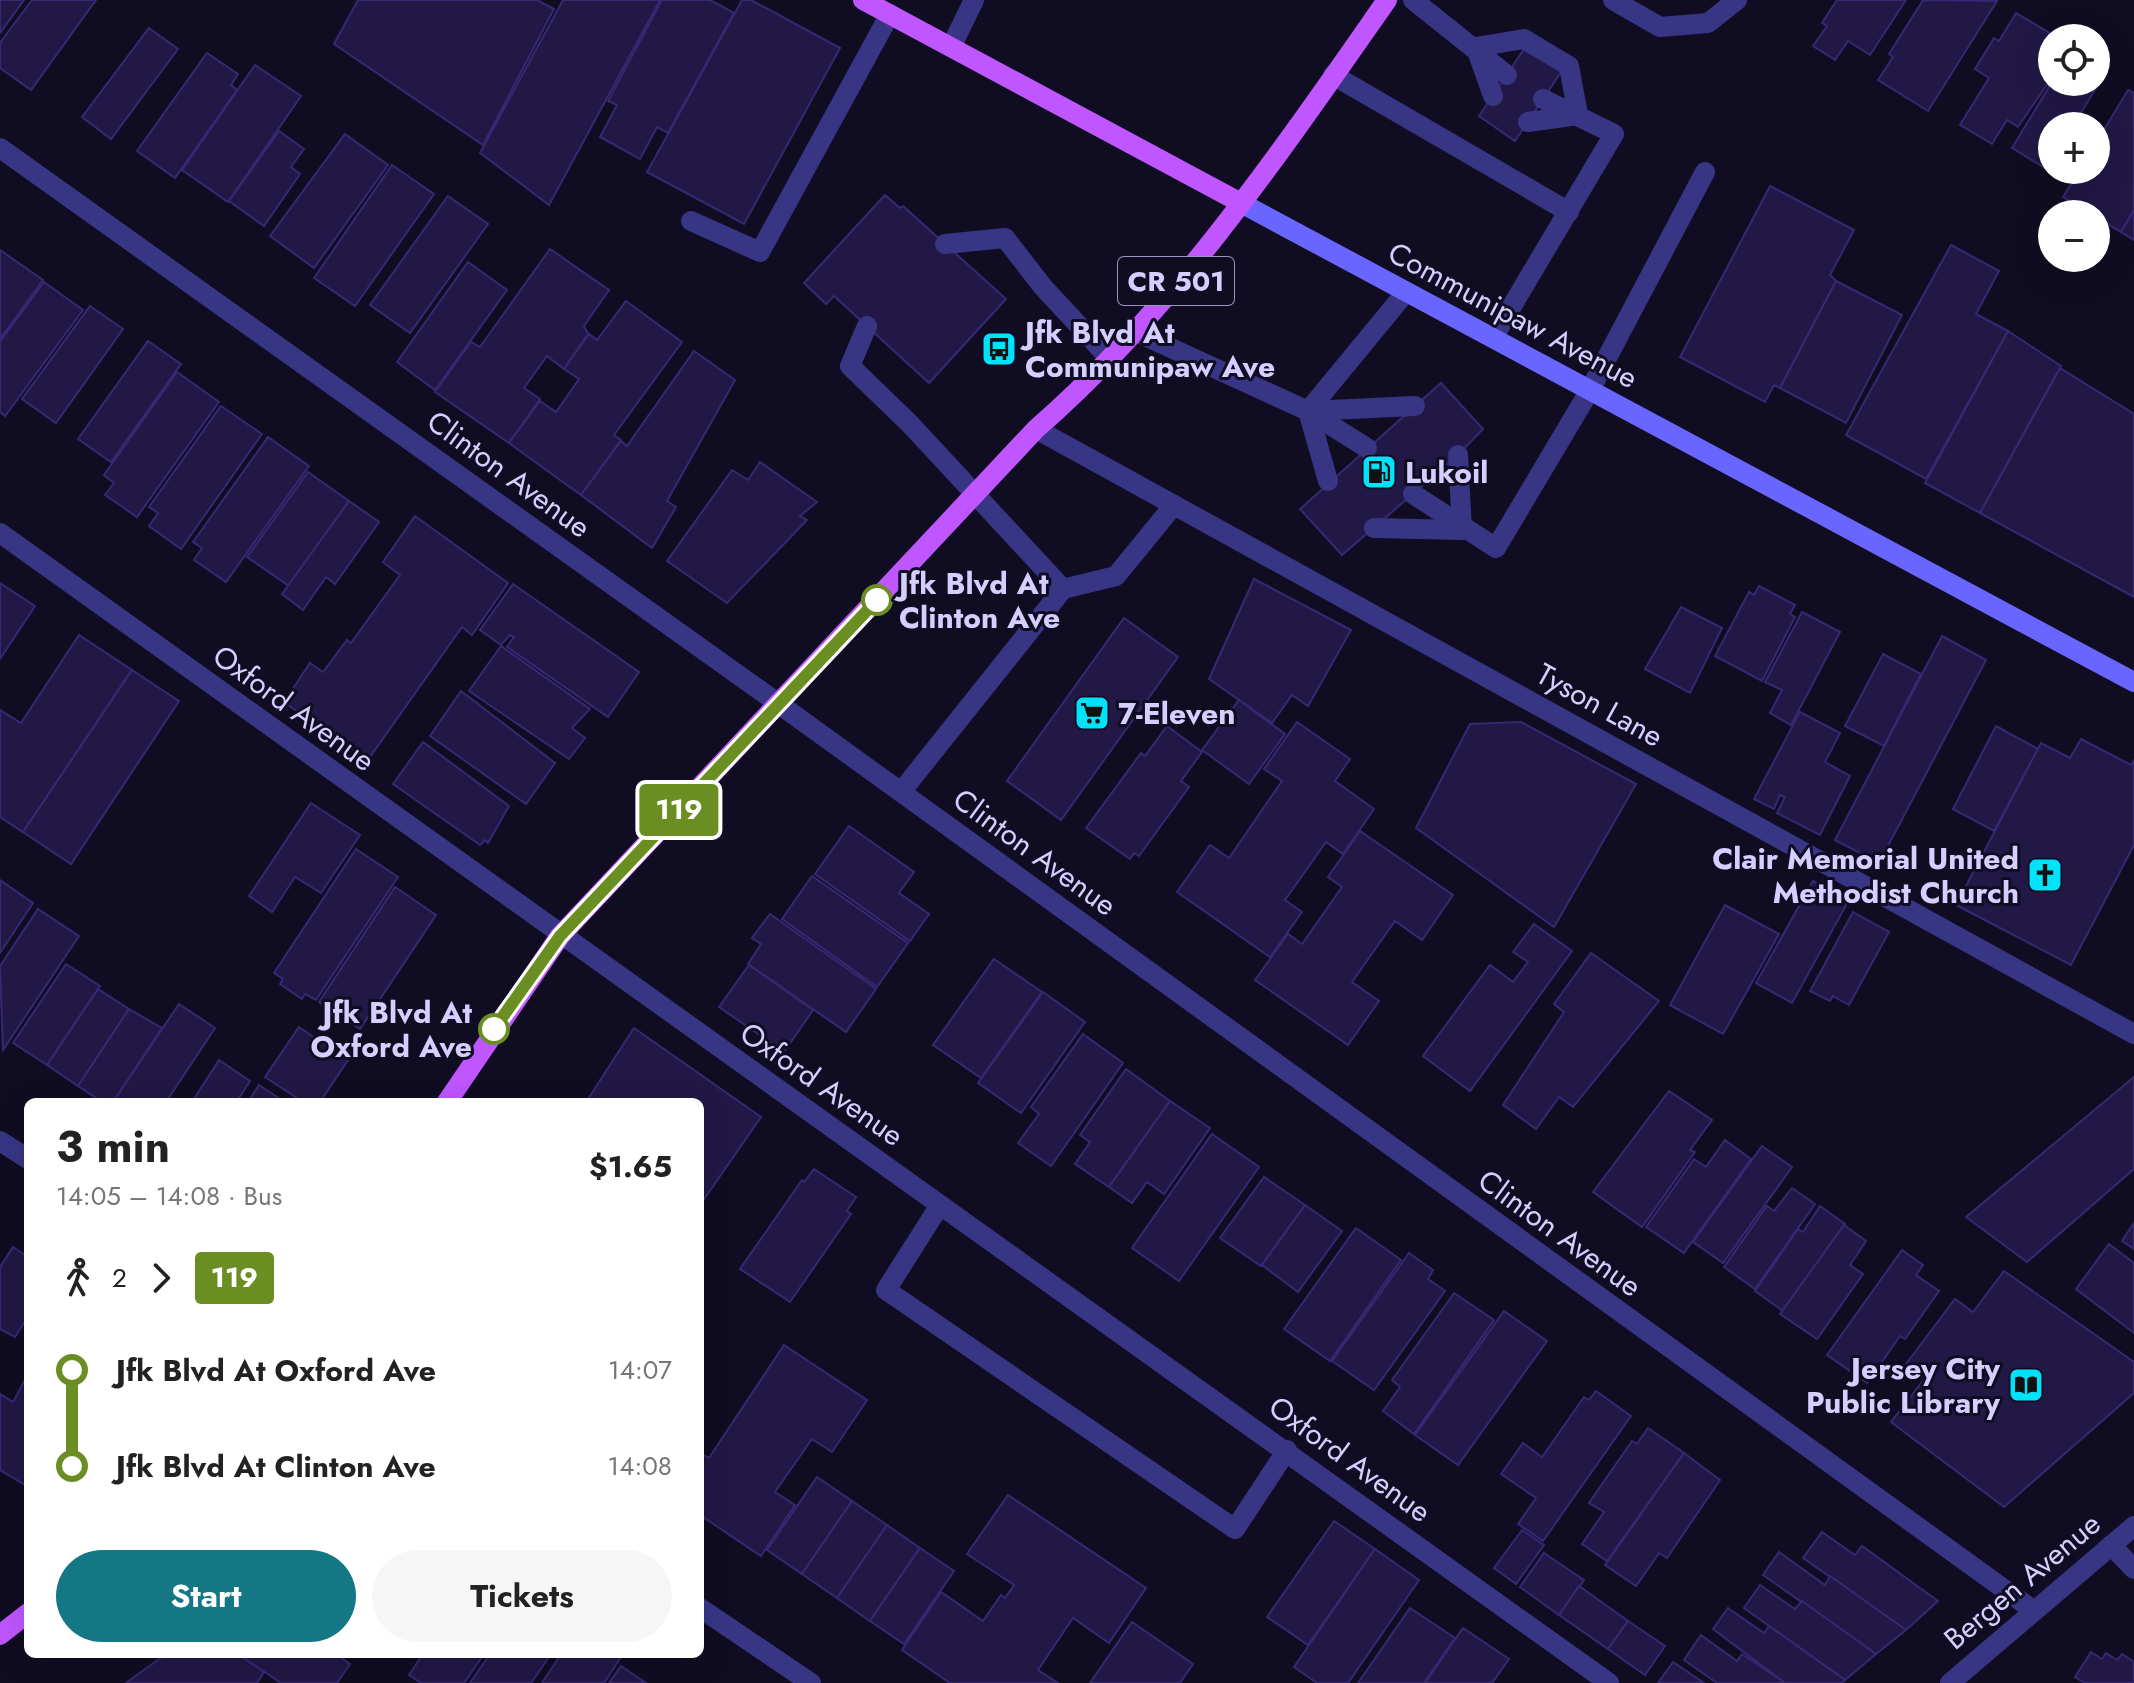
<!DOCTYPE html>
<html lang="en">
<head>
<meta charset="utf-8">
<style>
  :root { --surface:#fff; --page:#f6f6f6; --text:#222; --muted:#767676; --accent:#137883 }
  body { margin:0; font-family:Jost,sans-serif; background:var(--page); color:var(--text); height:100vh; display:flex; flex-direction:column; font-size:30px; white-space:nowrap }
  * { box-sizing:border-box; margin:0 }
  p { font-size:26px; color:var(--muted) }
  .icon { flex:none; width:44px; height:44px; fill:none; stroke:currentColor; stroke-width:2; stroke-linecap:round; stroke-linejoin:round }
  .map { position:relative; flex:1; overflow:hidden }
  .drawer { position:absolute; left:24px; top:1098px; width:680px; height:560px; display:flex; flex-direction:column; background:var(--surface); border-radius:12px; box-shadow:0 8px 32px #0002 }
  .drawer>* { flex:none }
  .badge { padding:0 16px; border-radius:6px; font-size:28px; line-height:52px }
  .tools { position:absolute; left:2038px; top:24px; display:grid; gap:16px }
  .tools a { display:grid; place-items:center; width:72px; height:72px; border-radius:50%; background:var(--surface); box-shadow:0 8px 32px #0002; font-size:40px }
  .map>.badge { position:absolute; translate:-50% -50%; box-shadow:0 0 0 4px #fff }
  .legs { display:flex; align-items:center; gap:12px; height:88px; padding:0 32px; font-size:26px }
  .legs p { margin-inline-start:auto }
  .summary { display:flex; align-items:center; justify-content:space-between; height:136px; padding:0 32px }
  h1 { font-size:44px; font-weight:700; line-height:60px }
  .action { display:flex; gap:16px; margin-top:auto; padding:16px 32px }
  .action a { flex:1; height:92px; border-radius:48px; background:var(--accent); color:#fff; font-size:32px; font-weight:700; line-height:92px; text-align:center }
  .action a+a { background:var(--page); color:var(--text) }
  ul { padding:0 32px; list-style:none }
  li { display:flex; align-items:center; gap:28px; height:96px; font-size:30px }
  li i { display:grid; place-items:center; width:12px; height:100%; margin:0 10px; background:currentColor }
  li i::after { content:''; width:20px; height:20px; margin:-10px; border:6px solid; border-radius:50%; background:var(--surface) }
  li p { margin-inline-start:auto }
  li:first-child i { background:linear-gradient(#0000 50%,currentColor 0) }
  li:last-child i { background:linear-gradient(currentColor 50%,#0000 0) }
  .map>svg:first-child { display:block }
  .building { fill:#211845; stroke:#372873; stroke-width:2 }
  .lines { fill:none; stroke-linecap:round; stroke-linejoin:round }
  .service { stroke:#383585; stroke-width:20 }
  .minor { stroke:#383585; stroke-width:20 }
  .tertiary { stroke:#383585; stroke-width:20 }
  .secondary { stroke:#6966ff; stroke-width:20 }
  .primary { stroke:#bf56ff; stroke-width:20 }
  .line-1-casing { stroke:#fff; stroke-width:18 }
  .line-1 { stroke:#6b8e23; stroke-width:12 }
  .stop-1-dot { fill:#fff; stroke:#6b8e23; stroke-width:4 }
  .labels { text-anchor:middle; dominant-baseline:central; stroke-width:6; stroke-linejoin:round; paint-order:stroke }
  .shield { fill:#100d23; stroke:#9995bd; stroke-width:2 }
  .shield-label { font-size:28px; font-weight:bold; fill:#d4cfff }
  .street-label { font-size:30px; fill:#d4cfff; stroke:#100d23 }
  .poi-label { font-size:30px; font-weight:bold; fill:#d4cfff; stroke:#100d23; text-anchor:start }
  .stop-label { font-size:30px; font-weight:bold; fill:#d4cfff; stroke:#100d23; text-anchor:start }
</style>
</head>
<body>
<div class="map">
<svg width="2134" height="1683" viewBox="0 0 2134 1683">
  <rect width="100%" height="100%" fill="#100d23"/>
  <g class="building">
    <polygon points="0,0 24,0 0,33"/>
    <polygon points="32,0 96,0 31,90 0,68 0,43"/>
    <polygon points="358,0 537,0 554,9 483,145 334,44"/>
    <polygon points="563,0 660,0 549,205 480,153"/>
    <polygon points="662,0 710,0 734,13 668,133 657,127 640,159 600,137 617,105 608,101"/>
    <polygon points="742,0 751,0 840,48 744,224 647,172"/>
    <polygon points="1837,0 1906,0 1870,55 1848,41 1835,60 1813,46 1827,26 1822,23"/>
    <polygon points="1923,0 1997,1 1928,111 1878,80 1893,57 1889,54"/>
    <polygon points="2016,13 2058,38 2052,38 2052,77 2018,127 2007,120 1992,144 1960,125 1989,78 1975,69 1994,38 1999,41"/>
    <polygon points="149,28 178,49 111,139 82,117"/>
    <polygon points="1526,46 1563,69 1515,141 1479,116"/>
    <polygon points="207,53 238,74 231,85 237,90 175,178 137,151"/>
    <polygon points="2096,64 2107,70 2073,126 2052,126 2053,173 2012,148 2052,82 2096,82"/>
    <polygon points="255,65 301,96 228,202 182,170"/>
    <polygon points="2128,90 2134,93 2134,210 2121,232 2063,197 2080,170 2096,170 2096,143"/>
    <polygon points="279,131 304,149 291,167 300,174 264,226 229,201"/>
    <polygon points="345,134 388,165 314,268 270,236"/>
    <polygon points="392,165 434,194 355,306 314,278"/>
    <polygon points="1770,186 1854,230 1830,275 1836,281 1780,388 1774,385 1765,402 1680,357"/>
    <polygon points="885,195 900,208 903,206 1006,299 929,383 834,296 826,304 804,283"/>
    <polygon points="448,196 488,224 410,333 370,305"/>
    <polygon points="2134,210 2134,240 2121,232"/>
    <polygon points="1951,245 1999,271 1976,314 2008,331 1926,479 1846,435"/>
    <polygon points="550,249 609,290 584,326 588,334 564,369 547,356 524,388 540,399 509,443 435,392 471,342 480,347"/>
    <polygon points="0,250 43,280 0,339"/>
    <polygon points="468,262 507,290 435,390 397,362"/>
    <polygon points="1836,281 1902,315 1846,423 1780,388"/>
    <polygon points="44,282 83,310 5,416 0,412 0,342"/>
    <polygon points="626,301 682,342 614,435 621,440 581,495 509,443 540,401 556,412 579,379 564,369 589,334 597,340"/>
    <polygon points="90,306 123,329 56,423 22,399"/>
    <polygon points="2008,331 2061,366 1980,513 1925,483"/>
    <polygon points="1002,338 1009,346 996,359 988,352"/>
    <polygon points="148,341 181,364 111,462 78,439"/>
    <polygon points="694,351 735,380 667,501 676,507 652,548 581,495 621,441 627,446"/>
    <polygon points="2060,368 2134,414 2134,597 1980,513"/>
    <polygon points="177,372 219,402 137,517 105,495 114,483 104,475"/>
    <polygon points="1441,383 1483,429 1458,455 1342,555 1300,509"/>
    <polygon points="221,406 262,434 181,549 149,526 158,513 149,507"/>
    <polygon points="268,437 309,466 226,582 194,560 202,548 193,542"/>
    <polygon points="760,462 817,502 800,516 807,520 727,603 667,561 732,470 748,480"/>
    <polygon points="308,472 349,501 289,586 247,557"/>
    <polygon points="349,501 379,522 335,584 326,577 303,610 282,594"/>
    <polygon points="415,516 508,583 472,635 462,627 367,761 284,702 310,663 323,672 347,640 351,643 400,575 383,562"/>
    <polygon points="1254,579 1351,630 1308,706 1292,695 1272,723 1209,679"/>
    <polygon points="0,583 35,606 0,659"/>
    <polygon points="513,584 639,672 608,717 507,647 514,637 510,635 501,645 480,630"/>
    <polygon points="1759,586 1795,605 1790,614 1795,617 1762,681 1715,656 1749,592 1754,595"/>
    <polygon points="1681,607 1722,628 1690,693 1645,669"/>
    <polygon points="1802,612 1840,632 1791,725 1770,713 1782,690 1765,682"/>
    <polygon points="1124,618 1178,657 1061,820 1007,781"/>
    <polygon points="79,635 132,670 23,832 0,817 0,710 21,723"/>
    <polygon points="1942,636 1986,660 1879,863 1835,840"/>
    <polygon points="501,646 590,709 572,728 585,738 569,759 469,691"/>
    <polygon points="1883,654 1921,674 1884,746 1845,726"/>
    <polygon points="132,670 179,701 71,864 23,832"/>
    <polygon points="461,691 555,763 526,804 430,736"/>
    <polygon points="1239,700 1285,734 1249,784 1202,750"/>
    <polygon points="1800,712 1840,733 1825,762 1850,776 1820,835 1777,813 1785,797 1780,795 1774,809 1754,799"/>
    <polygon points="1297,722 1350,759 1335,781 1374,809 1343,854 1326,842 1285,900 1302,912 1270,957 1177,892 1210,845 1229,858 1282,781 1264,769"/>
    <polygon points="1521,722 1636,784 1554,927 1416,828 1470,724"/>
    <polygon points="1167,726 1202,752 1181,781 1189,787 1139,856 1134,853 1130,859 1086,828 1141,753 1145,756"/>
    <polygon points="1996,726 2038,749 1994,831 1953,809"/>
    <polygon points="2081,739 2131,765 2134,760 2134,845 2071,965 1956,905 2041,743 2070,758"/>
    <polygon points="423,742 509,806 488,843 485,840 480,845 393,784"/>
    <polygon points="311,803 360,835 321,893 295,877 272,912 249,896"/>
    <polygon points="849,826 914,872 899,893 929,914 910,941 815,874"/>
    <polygon points="1360,831 1453,895 1422,940 1395,921 1352,982 1379,1001 1348,1045 1255,980 1288,934 1302,944 1342,887 1328,877"/>
    <polygon points="356,849 398,877 316,1000 305,994 302,999 280,984 283,979 274,973"/>
    <polygon points="812,876 908,943 877,987 782,919"/>
    <polygon points="0,880 33,903 0,953"/>
    <polygon points="1813,881 1849,900 1792,1003 1756,983"/>
    <polygon points="395,887 436,915 360,1029 319,1002"/>
    <polygon points="1725,905 1779,934 1723,1034 1670,1005"/>
    <polygon points="38,909 79,936 3,1050 0,966"/>
    <polygon points="1853,912 1889,932 1849,1005 1833,996 1830,1001 1810,991"/>
    <polygon points="770,914 876,989 846,1032 748,964 761,944 752,938"/>
    <polygon points="1534,924 1572,951 1470,1091 1423,1056 1490,965 1513,982 1528,962 1513,952"/>
    <polygon points="1591,953 1659,1001 1573,1107 1559,1097 1536,1129 1503,1105 1564,1012 1554,1004"/>
    <polygon points="994,959 1042,992 981,1078 933,1045"/>
    <polygon points="66,964 100,986 47,1065 13,1043"/>
    <polygon points="749,965 813,1010 784,1052 719,1007"/>
    <polygon points="98,989 129,1009 78,1086 47,1065"/>
    <polygon points="1043,992 1085,1022 1021,1113 978,1083"/>
    <polygon points="179,1004 215,1028 166,1102 113,1102"/>
    <polygon points="129,1009 162,1028 113,1102 102,1102 78,1086"/>
    <polygon points="299,1027 348,1060 320,1102 303,1102 265,1077"/>
    <polygon points="634,1028 761,1117 700,1205 700,1102 592,1102 588,1099"/>
    <polygon points="1083,1034 1123,1063 1051,1166 1018,1143 1039,1114 1031,1107"/>
    <polygon points="219,1060 250,1081 237,1101 240,1102 192,1102"/>
    <polygon points="1126,1069 1170,1101 1109,1187 1075,1164 1090,1142 1080,1135"/>
    <polygon points="2134,1077 2134,1169 2027,1262 1966,1217"/>
    <polygon points="259,1085 280,1099 278,1102 248,1102"/>
    <polygon points="1669,1091 1712,1120 1690,1150 1695,1152 1642,1227 1593,1192"/>
    <polygon points="1170,1101 1210,1128 1164,1194 1147,1182 1132,1203 1109,1187"/>
    <polygon points="1212,1134 1259,1167 1179,1281 1132,1248"/>
    <polygon points="1725,1140 1751,1159 1684,1253 1646,1227 1694,1159 1706,1167"/>
    <polygon points="1762,1146 1792,1167 1723,1263 1693,1242"/>
    <polygon points="814,1169 856,1197 847,1211 851,1214 790,1302 740,1269 802,1180 804,1182"/>
    <polygon points="1264,1177 1305,1205 1261,1266 1220,1238"/>
    <polygon points="1792,1188 1815,1204 1755,1289 1724,1267 1767,1206 1774,1211"/>
    <polygon points="1305,1205 1342,1231 1298,1292 1262,1265"/>
    <polygon points="1820,1206 1845,1224 1783,1311 1755,1291 1798,1229 1803,1232"/>
    <polygon points="2134,1223 2134,1249 2122,1241"/>
    <polygon points="1844,1225 1866,1241 1850,1265 1863,1274 1817,1339 1780,1314"/>
    <polygon points="1356,1228 1401,1260 1330,1361 1284,1329"/>
    <polygon points="2109,1244 2134,1263 2134,1333 2076,1289"/>
    <polygon points="13,1247 28,1257 28,1317 15,1337 0,1329 0,1267"/>
    <polygon points="1902,1250 1923,1265 1916,1275 1939,1291 1905,1339 1900,1336 1867,1383 1827,1355"/>
    <polygon points="1409,1253 1433,1270 1428,1279 1445,1291 1374,1390 1332,1361"/>
    <polygon points="2004,1271 2134,1362 2134,1393 2004,1507 1891,1422 1925,1378 1906,1364 1955,1299 1973,1312"/>
    <polygon points="1454,1293 1494,1320 1414,1434 1383,1411 1400,1387 1392,1380"/>
    <polygon points="1504,1311 1547,1341 1458,1465 1415,1435"/>
    <polygon points="784,1345 867,1400 832,1452 812,1439 775,1492 795,1505 761,1556 700,1515 700,1453 709,1458"/>
    <polygon points="28,1374 28,1482 25,1485 0,1470 0,1394 13,1402"/>
    <polygon points="1596,1391 1631,1416 1543,1541 1518,1524 1536,1498 1501,1474 1523,1443 1542,1457 1584,1397 1589,1400"/>
    <polygon points="1648,1428 1684,1453 1607,1561 1582,1544 1604,1512 1589,1503 1632,1441 1637,1444"/>
    <polygon points="1684,1453 1720,1480 1667,1558 1659,1553 1636,1586 1605,1565"/>
    <polygon points="817,1477 852,1501 802,1574 767,1550"/>
    <polygon points="1008,1495 1146,1588 1109,1643 1073,1618 1038,1670 1058,1683 950,1683 902,1650 941,1592 983,1621 1001,1595 1005,1598 1014,1585 967,1554"/>
    <polygon points="852,1501 887,1525 837,1598 802,1574"/>
    <polygon points="1334,1521 1375,1549 1308,1645 1267,1617"/>
    <polygon points="887,1525 920,1548 870,1621 837,1598"/>
    <polygon points="1522,1530 1544,1545 1516,1584 1494,1568"/>
    <polygon points="1822,1532 1855,1555 1862,1546 1938,1601 1906,1630 1803,1558"/>
    <polygon points="920,1548 954,1571 904,1644 870,1621"/>
    <polygon points="1375,1549 1419,1580 1348,1683 1317,1683 1294,1667"/>
    <polygon points="1779,1552 1825,1585 1830,1576 1906,1630 1876,1654 1763,1575"/>
    <polygon points="1544,1553 1584,1580 1559,1615 1520,1587"/>
    <polygon points="1760,1585 1795,1609 1802,1601 1876,1654 1845,1680 1744,1608"/>
    <polygon points="1579,1586 1628,1621 1608,1649 1559,1615"/>
    <polygon points="1410,1608 1455,1638 1424,1683 1358,1683"/>
    <polygon points="1728,1608 1764,1633 1769,1626 1845,1680 1842,1683 1785,1683 1713,1629"/>
    <polygon points="1628,1621 1665,1646 1645,1675 1608,1649"/>
    <polygon points="1132,1622 1193,1664 1180,1683 1090,1683"/>
    <polygon points="1463,1628 1509,1659 1492,1683 1425,1683"/>
    <polygon points="1701,1635 1737,1661 1742,1654 1785,1683 1717,1683 1684,1660"/>
    <polygon points="2091,1652 2102,1659 2106,1653 2117,1660 2122,1654 2134,1662 2134,1683 2085,1683 2075,1677"/>
    <polygon points="166,1654 238,1654 264,1672 257,1683 126,1683"/>
    <polygon points="238,1654 336,1654 350,1664 337,1683 281,1683"/>
    <polygon points="423,1654 484,1654 464,1683 421,1683 409,1675"/>
    <polygon points="490,1654 551,1654 531,1683 470,1683"/>
    <polygon points="561,1654 623,1654 604,1683 542,1683"/>
    <polygon points="1673,1662 1704,1683 1658,1683"/>
    <polygon points="621,1666 646,1683 609,1683"/>
  </g>
  <g class="lines">
    <g class="service">
      <polyline points="1413,0 1507,75"/>
      <polyline points="1613,0 1660,27 1708,23 1737,0"/>
      <polyline points="951,47 974,0"/>
      <polyline points="1476,47 1524,39 1569,66 1578,115 1528,122"/>
      <polyline points="1477,51 1493,96"/>
      <polyline points="1333,75 1569,212"/>
      <polyline points="691,221 760,252 890,14"/>
      <polyline points="945,244 1005,238 1043,287 1111,360"/>
      <polyline points="867,326 850,366 910,424 1063,589 901,792"/>
      <polyline points="1134,331 1308,411 1367,448"/>
      <polyline points="1493,338 1614,134 1543,99"/>
      <polyline points="1308,411 1406,292"/>
      <polyline points="1308,411 1415,406"/>
      <polyline points="1308,411 1328,481"/>
      <polyline points="1458,455 1462,530"/>
      <polyline points="1413,494 1496,548 1590,390 1705,172"/>
      <polyline points="1374,528 1462,530"/>
      <polyline points="1063,589 1116,576 1174,505"/>
      <polyline points="940,1205 886,1290 1235,1529 1287,1450"/>
    </g>
    <g class="minor">
      <polyline points="0,148 779,704 2033,1610"/>
      <polyline points="1036,429 2134,1034"/>
      <polyline points="0,533 1609,1683"/>
      <polyline points="0,1141 28,1159"/>
      <polyline points="2111,1545 2134,1569"/>
      <polyline points="700,1608 811,1683"/>
    </g>
    <polyline class="tertiary" points="1950,1683 2134,1526"/>
    <polyline class="secondary" points="1241,203 2134,682"/>
    <g class="primary">
      <polyline points="863,0 1241,203"/>
      <path d="M447,1102L560,936L1036,429C1175,308 1282,150 1387,0"/>
      <polyline points="0,1635 28,1613"/>
    </g>
  </g>
  <g class="lines">
    <defs>
      <polyline id="line-1" points="494,1029 560,936 877,600"/>
    </defs>
    <use href="#line-1" class="line-1-casing"/>
    <use href="#line-1" class="line-1"/>
  </g>
  <defs>
    <symbol id="bus-square" viewBox="-11 -11 22 22"><rect x="-9" y="-9" width="18" height="18" rx="4" fill="#00e2fa" stroke="#100d23"/><path d="M-5-6H5V4H4V6H2V4H-2V6H-4V4H-5ZM-3.5-4V0h7V-4ZM-3.5 1.2v1.5H-2V1.2ZM2 1.2v1.5H3.5V1.2Z" fill="#111"/></symbol>
    <symbol id="fuel-square" viewBox="-11 -11 22 22"><rect x="-9" y="-9" width="18" height="18" rx="4" fill="#00e2fa" stroke="#100d23"/><path d="M-5.5-6h7V0h2V4h1.3V-2.5L3-4.5l.8-.8L6-3V5H2.5V1h-1V6h-7ZM-4.2-4.7v3.2H.2V-4.7Z" fill="#111"/></symbol>
    <symbol id="supermarket-square" viewBox="-11 -11 22 22"><rect x="-9" y="-9" width="18" height="18" rx="4" fill="#00e2fa" stroke="#100d23"/><path d="M-6-5.5h2.5l.6 2H6L4.5 2H-2.5L-4.4-4H-6ZM-1.5 3.2a1.3 1.3 0 1 0 .1 0ZM3 3.2a1.3 1.3 0 1 0 .1 0Z" fill="#111"/></symbol>
    <symbol id="church-square" viewBox="-11 -11 22 22"><rect x="-9" y="-9" width="18" height="18" rx="4" fill="#00e2fa" stroke="#100d23"/><path d="M-1.2-6h2.4v3.5h3.3v2.4h-3.3V6h-2.4V-.1h-3.3v-2.4h3.3Z" fill="#111"/></symbol>
    <symbol id="library-square" viewBox="-11 -11 22 22"><rect x="-9" y="-9" width="18" height="18" rx="4" fill="#00e2fa" stroke="#100d23"/><path d="M-6-4Q-3-5.5-.7-3.5V5Q-3 3-6 4ZM6-4Q3-5.5 .7-3.5V5Q3 3 6 4Z" fill="#111"/></symbol>
  </defs>
  <g fill-rule="evenodd">
    <use href="#bus-square" x="979" y="329" width="40" height="40"/>
    <use href="#fuel-square" x="1359" y="452" width="40" height="40"/>
    <use href="#supermarket-square" x="1072" y="693" width="40" height="40"/>
    <use href="#church-square" x="2025" y="855" width="40" height="40"/>
    <use href="#library-square" x="2006" y="1365" width="40" height="40"/>
  </g>
  <g class="stop-1-dot">
    <circle cx="877" cy="600" r="14"/>
    <circle cx="494" cy="1029" r="14"/>
  </g>
  <g class="labels">
    <rect class="shield" x="1118" y="257" width="116" height="48" rx="6"/>
    <g class="shield-label">
      <text x="1176" y="281">CR 501</text>
    </g>
    <g class="street-label">
      <text transform="translate(1513 315) rotate(28)">Communipaw Avenue</text>
      <text transform="translate(509 474) rotate(36)">Clinton Avenue</text>
      <text transform="translate(1600 705) rotate(29)">Tyson Lane</text>
      <text transform="translate(294 708) rotate(36)">Oxford Avenue</text>
      <text transform="translate(1035 852) rotate(36)">Clinton Avenue</text>
      <text transform="translate(822 1084) rotate(35)">Oxford Avenue</text>
      <text transform="translate(1560 1233) rotate(36)">Clinton Avenue</text>
      <text transform="translate(1350 1459) rotate(36)">Oxford Avenue</text>
      <text transform="translate(2022 1581) rotate(-40)">Bergen Avenue</text>
    </g>
    <g class="poi-label">
      <text x="1025" y="332">Jfk Blvd At<tspan x="1025" dy="34">Communipaw Ave</tspan></text>
      <text x="1405" y="472">Lukoil</text>
      <text x="1118" y="713">7-Eleven</text>
      <text x="2019" y="858" text-anchor="end">Clair Memorial United<tspan x="2019" dy="34">Methodist Church</tspan></text>
      <text x="2000" y="1368" text-anchor="end">Jersey City<tspan x="2000" dy="34">Public Library</tspan></text>
    </g>
    <g class="stop-label">
      <text x="899" y="583">Jfk Blvd At<tspan x="899" dy="34">Clinton Ave</tspan></text>
      <text x="472" y="1012" text-anchor="end">Jfk Blvd At<tspan x="472" dy="34">Oxford Ave</tspan></text>
    </g>
  </g>
</svg>
<div class="tools">
<a><svg class="icon" aria-label="locate" viewBox="0 0 24 24"><circle cx="12" cy="12" r="6"/><path d="M12 2v4M12 18v4M2 12h4M18 12h4"/></svg></a>
<a>+</a>
<a>−</a>
</div>
<b class="badge" style="left:679px;top:810px;background:#6b8e23;color:#fff">119</b>
<section class="drawer">
<div class="summary"><div><h1>3 min</h1><p>14:05 – 14:08 · Bus</p></div><b>$1.65</b></div>
<div class="legs"><svg class="icon" aria-label="walk" viewBox="0 0 24 24"><circle cx="13" cy="4" r="2"/><path d="M13 8l-2 6 4 7M11 14l-3 7M7 12l3-4h3l4 4"/></svg>2<svg class="icon" aria-label="forward" viewBox="0 0 24 24"><path d="M9 5l7 7-7 7"/></svg><b class="badge" style="background:#6b8e23;color:#fff">119</b></div>
<ul>
<li><i style="color:#6b8e23"></i><b>Jfk Blvd At Oxford Ave</b><p>14:07</p></li>
<li><i style="color:#6b8e23"></i><b>Jfk Blvd At Clinton Ave</b><p>14:08</p></li>
</ul>
<div class="action"><a>Start</a><a>Tickets</a></div>
</section>
</div>
</body>
</html>
